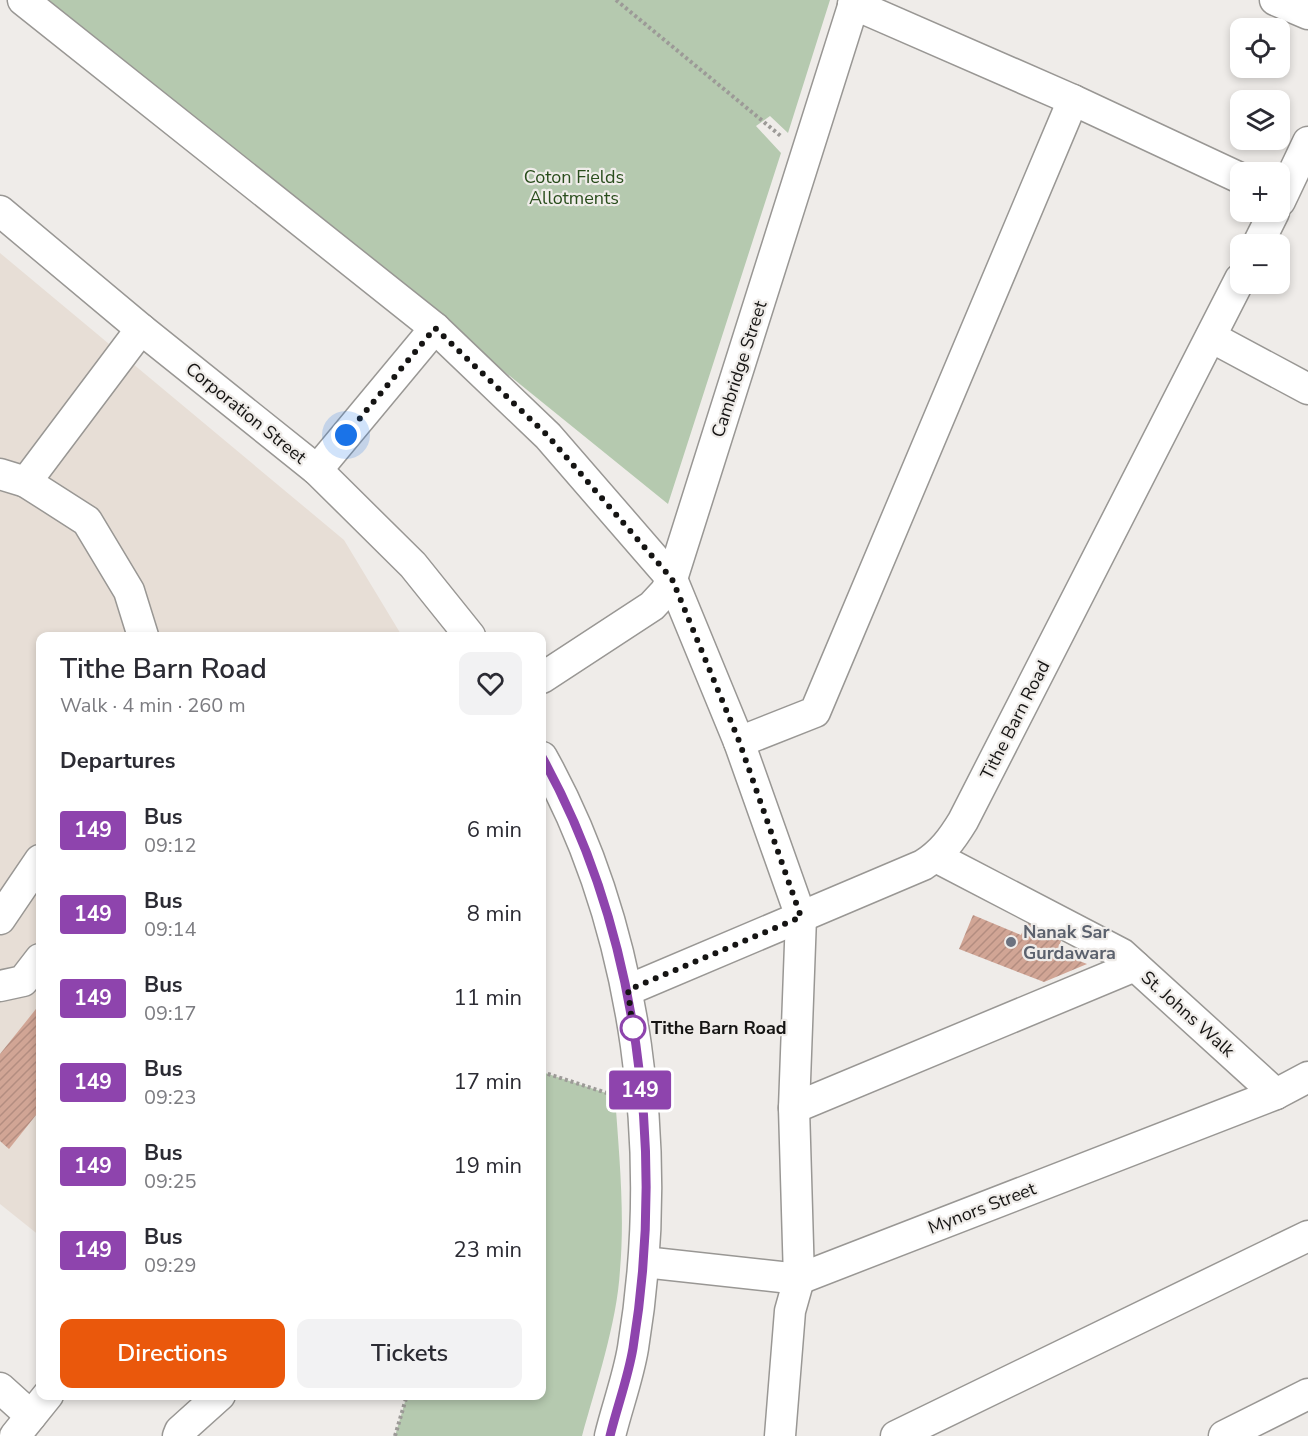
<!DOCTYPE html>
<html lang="en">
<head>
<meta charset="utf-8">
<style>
  :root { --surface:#fff; --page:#f2f2f3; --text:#2b2b33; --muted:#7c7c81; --accent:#ea580c }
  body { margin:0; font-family:"Nunito Sans",sans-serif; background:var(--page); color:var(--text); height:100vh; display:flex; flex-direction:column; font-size:22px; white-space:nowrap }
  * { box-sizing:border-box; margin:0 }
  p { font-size:20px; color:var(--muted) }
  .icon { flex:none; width:33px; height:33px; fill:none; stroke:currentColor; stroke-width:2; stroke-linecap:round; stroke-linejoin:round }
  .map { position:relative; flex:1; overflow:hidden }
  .side { position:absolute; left:36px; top:632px; width:510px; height:768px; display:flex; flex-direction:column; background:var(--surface); border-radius:12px; box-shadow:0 3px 9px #0003 }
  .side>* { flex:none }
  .badge { padding:0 12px; border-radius:4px; font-size:21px; line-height:39px }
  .fabs { position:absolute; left:1230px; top:18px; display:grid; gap:12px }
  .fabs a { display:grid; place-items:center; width:60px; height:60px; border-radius:12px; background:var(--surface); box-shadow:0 3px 9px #0003; font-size:30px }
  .you { position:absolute; width:30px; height:30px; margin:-15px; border:4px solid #fff; border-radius:50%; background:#1a73e8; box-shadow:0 0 0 9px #1a73e833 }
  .map>.badge { position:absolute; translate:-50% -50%; box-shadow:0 0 0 3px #fff }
  h2 { padding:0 24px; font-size:22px; line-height:54px }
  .round { display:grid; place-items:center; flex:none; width:63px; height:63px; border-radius:12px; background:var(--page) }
  .summary { display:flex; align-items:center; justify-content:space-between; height:102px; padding:0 24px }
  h1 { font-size:28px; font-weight:600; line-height:45px }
  .button { display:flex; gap:12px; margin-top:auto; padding:12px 24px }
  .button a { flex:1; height:69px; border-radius:12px; background:var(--accent); color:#fff; font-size:24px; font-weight:600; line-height:69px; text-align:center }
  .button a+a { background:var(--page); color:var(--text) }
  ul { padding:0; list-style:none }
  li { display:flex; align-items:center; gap:18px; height:84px; padding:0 24px }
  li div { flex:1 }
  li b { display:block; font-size:22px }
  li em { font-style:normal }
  li .badge { min-width:66px; font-weight:700; text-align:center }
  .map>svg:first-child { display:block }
  .built { fill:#e7ded6 }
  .green { fill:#b5c9af }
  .building { fill:url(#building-hatch) }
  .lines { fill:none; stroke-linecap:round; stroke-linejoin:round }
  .minor-casing { stroke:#999794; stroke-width:33 }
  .path { stroke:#9c9a97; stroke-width:4; stroke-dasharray:3 3; stroke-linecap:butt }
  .minor { stroke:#fff; stroke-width:30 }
  .line-casing { stroke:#fff; stroke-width:14 }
  .line { stroke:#8e44ad; stroke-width:9 }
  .walk { stroke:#151413; stroke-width:6; stroke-dasharray:0 10.8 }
  .worship-dot { fill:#6b7280; stroke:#efece9; stroke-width:2 }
  .stop-dot { fill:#fff; stroke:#8e44ad; stroke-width:3 }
  .labels { text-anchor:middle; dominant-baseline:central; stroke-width:4.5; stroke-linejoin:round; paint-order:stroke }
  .park-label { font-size:18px; fill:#294d1c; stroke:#efece9 }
  .street-label { font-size:18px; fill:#151413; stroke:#efece9 }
  .worship-label { font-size:18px; font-weight:bold; fill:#5b616d; stroke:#efece9; text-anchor:start }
  .stop-label { font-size:18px; font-weight:bold; fill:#151413; stroke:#efece9; text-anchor:start }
</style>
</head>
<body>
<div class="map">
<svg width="1308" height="1436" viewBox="0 0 1308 1436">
  <defs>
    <pattern id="building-hatch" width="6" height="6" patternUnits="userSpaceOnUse" patternTransform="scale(1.5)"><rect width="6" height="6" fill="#d1a595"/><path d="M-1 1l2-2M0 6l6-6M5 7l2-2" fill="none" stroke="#b38d80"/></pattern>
  </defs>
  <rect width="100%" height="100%" fill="#efece9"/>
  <polygon class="built" points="0,253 344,540 402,636 40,636 40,1236 0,1204"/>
  <g class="green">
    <polygon points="45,0 830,0 788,133 770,116 756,126 781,153 668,504"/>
    <path d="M542,1072L615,1096C619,1154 625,1212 620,1270C617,1323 596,1385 582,1436H395L407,1395H542Z"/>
  </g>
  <g class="building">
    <polygon points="1030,913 1066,927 1057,952 1087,964 1044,982 959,949 973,915 1021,935"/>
    <polygon points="40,1004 40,1110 9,1149 0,1141 0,1054"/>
  </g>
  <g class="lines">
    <defs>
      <g id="minor">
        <polyline points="23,0 435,328 548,436 672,579 739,742 801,917 794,1108 799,1279 790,1311 780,1436"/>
        <polyline points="1275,0 1308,14"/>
        <polyline points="853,4 1073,100 1240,178"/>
        <polyline points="1280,201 1308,142"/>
        <polyline points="0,211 141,329 317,470 413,565 470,636"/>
        <polyline points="1258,244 1274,212"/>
        <polyline points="141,329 26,482 87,521 129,591 143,636"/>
        <polyline points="1211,337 1308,389"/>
        <polyline points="317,470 435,328"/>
        <polyline points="0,474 26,482"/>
        <polyline points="542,678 652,606 665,592 672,579 855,0"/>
        <polyline points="739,742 815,712 1073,100"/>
        <path d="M542,757C639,931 665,1154 633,1348C628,1378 617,1407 610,1436"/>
        <polyline points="936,857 1122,954 1276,1094"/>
        <polyline points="0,919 40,860"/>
        <polyline points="0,986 23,981 40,959"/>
        <path d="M628,990L923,865C942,853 952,839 963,821L1240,279"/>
        <polyline points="794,1108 1135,966"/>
        <polyline points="644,1262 799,1279 1276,1094 1308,1077"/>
        <polyline points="0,1388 31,1416"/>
        <polyline points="15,1436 48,1395"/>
        <polyline points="178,1436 180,1431 220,1395"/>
        <polyline points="896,1436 1308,1236"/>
        <polyline points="1224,1436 1308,1394"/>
      </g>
    </defs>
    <use href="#minor" class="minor-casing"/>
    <g class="path">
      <polyline points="616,0 782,137"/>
      <polyline points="542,1072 613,1095"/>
      <polyline points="395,1436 407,1395"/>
    </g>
    <use href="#minor" class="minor"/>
  </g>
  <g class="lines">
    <defs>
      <path id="line" d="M542,757C639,932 665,1152 633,1348C628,1378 617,1407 610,1436"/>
    </defs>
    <use href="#line" class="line-casing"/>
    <use href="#line" class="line"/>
    <polyline class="walk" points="346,435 435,328 548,436 672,579 739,741 801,917 628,990 633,1031 633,1028"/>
  </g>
  <circle class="worship-dot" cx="1011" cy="942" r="6"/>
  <circle class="stop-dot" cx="633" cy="1028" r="12"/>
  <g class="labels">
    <g class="park-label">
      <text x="574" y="177">Coton Fields<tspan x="574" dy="21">Allotments</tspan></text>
    </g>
    <g class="street-label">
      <text transform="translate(739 369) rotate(-72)">Cambridge Street</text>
      <text transform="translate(246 413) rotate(39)">Corporation Street</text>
      <text transform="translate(1015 720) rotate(-63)">Tithe Barn Road</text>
      <text transform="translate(1188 1014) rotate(42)">St. Johns Walk</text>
      <text transform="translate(982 1208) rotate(-21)">Mynors Street</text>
    </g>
    <g class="worship-label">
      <text x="1023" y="932">Nanak Sar<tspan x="1023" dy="21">Gurdawara</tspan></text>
    </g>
    <g class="stop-label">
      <text x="651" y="1028">Tithe Barn Road</text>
    </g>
  </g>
</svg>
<div class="fabs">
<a><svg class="icon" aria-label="locate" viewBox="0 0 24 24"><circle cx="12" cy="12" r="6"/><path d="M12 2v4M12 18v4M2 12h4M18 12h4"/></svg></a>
<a><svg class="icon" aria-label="layers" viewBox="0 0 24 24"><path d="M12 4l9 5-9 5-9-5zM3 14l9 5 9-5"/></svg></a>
<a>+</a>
<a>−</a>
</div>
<div class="you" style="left:346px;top:435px"></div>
<b class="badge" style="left:640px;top:1090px;background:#8e44ad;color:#fff">149</b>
<section class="side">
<div class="summary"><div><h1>Tithe Barn Road</h1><p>Walk · 4 min · 260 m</p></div><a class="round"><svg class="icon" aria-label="heart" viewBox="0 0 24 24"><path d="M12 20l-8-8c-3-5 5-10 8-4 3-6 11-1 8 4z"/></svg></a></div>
<h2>Departures</h2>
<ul>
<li><span class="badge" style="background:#8e44ad;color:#fff">149</span><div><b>Bus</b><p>09:12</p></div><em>6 min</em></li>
<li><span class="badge" style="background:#8e44ad;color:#fff">149</span><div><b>Bus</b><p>09:14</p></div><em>8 min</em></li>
<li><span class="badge" style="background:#8e44ad;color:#fff">149</span><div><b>Bus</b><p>09:17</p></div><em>11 min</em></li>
<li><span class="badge" style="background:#8e44ad;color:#fff">149</span><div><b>Bus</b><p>09:23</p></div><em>17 min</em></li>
<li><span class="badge" style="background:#8e44ad;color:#fff">149</span><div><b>Bus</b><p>09:25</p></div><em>19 min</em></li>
<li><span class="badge" style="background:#8e44ad;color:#fff">149</span><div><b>Bus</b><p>09:29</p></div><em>23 min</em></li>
</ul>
<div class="button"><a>Directions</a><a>Tickets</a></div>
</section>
</div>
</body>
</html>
